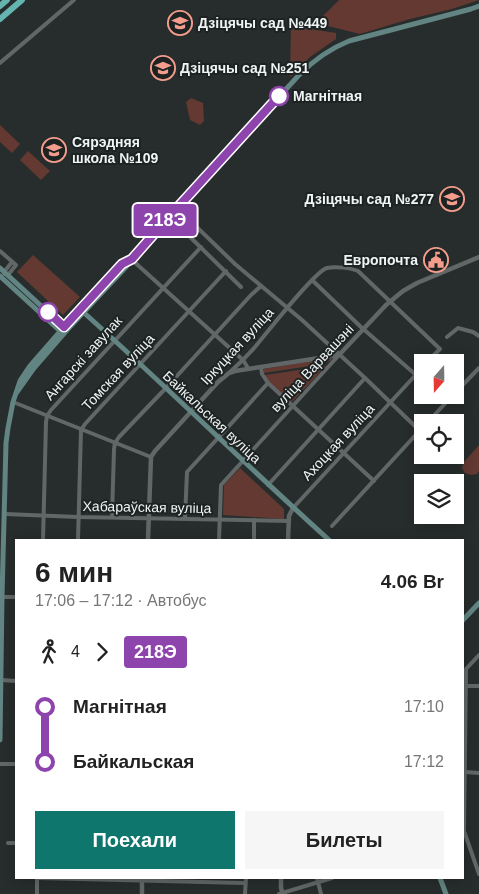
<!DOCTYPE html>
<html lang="ru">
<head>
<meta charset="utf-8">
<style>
  :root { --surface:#fff; --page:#f6f6f6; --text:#222; --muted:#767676; --accent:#0f766e }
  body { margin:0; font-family:Helvetica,sans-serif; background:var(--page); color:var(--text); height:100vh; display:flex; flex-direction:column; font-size:19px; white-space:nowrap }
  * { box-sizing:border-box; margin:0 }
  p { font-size:16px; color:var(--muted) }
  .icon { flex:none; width:28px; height:28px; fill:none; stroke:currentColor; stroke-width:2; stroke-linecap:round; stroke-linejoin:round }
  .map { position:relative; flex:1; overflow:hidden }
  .details { position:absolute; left:15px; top:539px; width:449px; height:340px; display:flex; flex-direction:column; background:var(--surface); border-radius:0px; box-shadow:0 2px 12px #0003 }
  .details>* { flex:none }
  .badge { padding:0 10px; border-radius:4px; font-size:18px; line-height:32px }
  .needle { width:32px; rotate:200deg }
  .controls { position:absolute; left:414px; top:354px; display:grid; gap:10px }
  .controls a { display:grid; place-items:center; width:50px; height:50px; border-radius:0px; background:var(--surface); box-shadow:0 2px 12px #0003; font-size:25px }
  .map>.badge { position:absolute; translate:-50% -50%; box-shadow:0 0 0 2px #fff }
  .legs { display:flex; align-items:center; gap:8px; height:55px; padding:0 20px; font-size:16px }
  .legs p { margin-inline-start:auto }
  .overview { display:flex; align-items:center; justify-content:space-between; height:85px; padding:0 20px }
  h1 { font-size:28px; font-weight:700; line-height:38px }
  .primary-button { display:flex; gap:10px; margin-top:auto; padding:10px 20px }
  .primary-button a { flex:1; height:58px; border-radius:0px; background:var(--accent); color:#fff; font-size:20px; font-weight:700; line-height:58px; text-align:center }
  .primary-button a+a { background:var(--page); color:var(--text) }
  ul { padding:0 20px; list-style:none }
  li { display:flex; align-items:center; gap:18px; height:55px; font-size:19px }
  li i { display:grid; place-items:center; width:8px; height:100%; margin:0 6px; background:currentColor }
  li i::after { content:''; width:12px; height:12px; margin:-6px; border:4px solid; border-radius:50%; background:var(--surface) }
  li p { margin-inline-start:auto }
  li:first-child i { background:linear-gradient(#0000 50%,currentColor 0) }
  li:last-child i { background:linear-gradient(currentColor 50%,#0000 0) }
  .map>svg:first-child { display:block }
  .green { fill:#633932 }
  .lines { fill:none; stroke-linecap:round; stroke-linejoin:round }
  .minor { stroke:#616767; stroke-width:4 }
  .tertiary { stroke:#616767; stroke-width:4.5 }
  .secondary { stroke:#628482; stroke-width:5 }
  .trunk { stroke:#64b4b0; stroke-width:6 }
  .line-1-casing { stroke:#fff; stroke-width:11 }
  .line-1 { stroke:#8e44ad; stroke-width:8 }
  .stop-1-dot { fill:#fff; stroke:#8e44ad; stroke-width:2.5 }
  .labels { text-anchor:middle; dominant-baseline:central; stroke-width:4; stroke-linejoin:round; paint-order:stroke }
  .poi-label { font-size:14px; font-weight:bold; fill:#f0f4f4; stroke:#1d2322; text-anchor:start }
  .stop-label { font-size:14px; font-weight:bold; fill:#f0f4f4; stroke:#1d2322; text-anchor:start }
  .street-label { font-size:14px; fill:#f0f4f4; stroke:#1d2322 }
</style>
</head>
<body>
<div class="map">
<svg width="479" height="894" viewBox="0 0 479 894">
  <rect width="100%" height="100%" fill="#272d2c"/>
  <g class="green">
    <polygon points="339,0 479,0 452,9 410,19 360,34 316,23"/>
    <polygon points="291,26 336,33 336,39 310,57 290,77"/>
    <polygon points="191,98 203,103 204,121 200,125 190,120 186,102"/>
    <polygon points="0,125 20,144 12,153 0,142"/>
    <polygon points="28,151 50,171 41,180 20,160"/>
    <polygon points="33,255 80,297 63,315 17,272"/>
    <polygon points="330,358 332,360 323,364 264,373 264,369"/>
    <polygon points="326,366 292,402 269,382 265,376 265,375"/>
    <polygon points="479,445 479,471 477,474 471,475 465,473 462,468 464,462"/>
    <polygon points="240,468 284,509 284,519 223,515 224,485"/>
  </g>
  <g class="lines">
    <g class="minor">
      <polyline points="0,63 74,0"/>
      <polyline points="177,208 235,264 302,320 365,378 420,431"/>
      <polyline points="187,234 241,287"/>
      <polyline points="0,251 16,265 8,275"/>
      <polyline points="131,259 243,360 248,368"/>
      <polyline points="4,274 4,272 12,262"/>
      <polyline points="312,280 361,327 416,375"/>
      <polyline points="447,337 458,328 473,332 479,336"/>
      <polyline points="261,367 262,374 268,383 374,481"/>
      <path d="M230,372C239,364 247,356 255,347C266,334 315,271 327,268C335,266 351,268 358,271L440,349L427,362"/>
      <polyline points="455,393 479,368"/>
      <polyline points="13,402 151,457"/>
      <polyline points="428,422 453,395"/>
      <polyline points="268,485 365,378"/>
      <polyline points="293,508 422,368"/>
      <polyline points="5,514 78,517 289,521"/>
      <polyline points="112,517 114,449 115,443 119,437 165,389 251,295 261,286"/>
      <polyline points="185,518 187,472 268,383"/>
      <polyline points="332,526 422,428"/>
      <polyline points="43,540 46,422 47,416 51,410 201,247"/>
      <polyline points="78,540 81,430 85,424 226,271"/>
      <polyline points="219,540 221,485 339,355"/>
      <polyline points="254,540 254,520"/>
      <polyline points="2,597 16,597"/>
      <polyline points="479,655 466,669 464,831 479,874"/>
      <polyline points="1,680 16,681"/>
      <polyline points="462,686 479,686"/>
      <polyline points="0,764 16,764"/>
      <polyline points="465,772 479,773"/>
      <polyline points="8,843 16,843"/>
      <polyline points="37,878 245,883"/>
      <polyline points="317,878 321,894"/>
      <polyline points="37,894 37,878"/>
      <polyline points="245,894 246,878"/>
      <polyline points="279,894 332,878"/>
    </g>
    <g class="tertiary">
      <polyline points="148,540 151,457 155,451 218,382 229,373 235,371 339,355 386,305 403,291 417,283 479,257"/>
      <polyline points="288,540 289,516 293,508"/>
      <polyline points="281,878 281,888 283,894"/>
      <polyline points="142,894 142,878"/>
    </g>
    <g class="secondary">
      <polyline points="0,268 64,327 64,330"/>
      <polyline points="0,276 60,331 63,332"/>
      <path d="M82,311C166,386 246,465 329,540"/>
      <path d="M17,392L34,368L67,330L126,267L131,259L168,218L299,75C314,60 329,49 349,41L471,9L479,6"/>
      <polyline points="462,621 479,603"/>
      <polyline points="0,740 2,597 6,443 8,428 13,402 20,381 30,366 64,327 122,264 131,259"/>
      <polyline points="440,878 446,894"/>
    </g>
    <g class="trunk">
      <polyline points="0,6 7,0"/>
      <polyline points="0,19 22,0"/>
    </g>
  </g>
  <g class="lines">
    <defs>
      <polyline id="line-1" points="48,312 64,327 122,264 132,259 168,218 279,96"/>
    </defs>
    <use href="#line-1" class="line-1-casing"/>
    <use href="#line-1" class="line-1"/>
  </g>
  <defs>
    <symbol id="school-ring" viewBox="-11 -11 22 22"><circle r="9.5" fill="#1d2322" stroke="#f59d8d" stroke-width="1.5"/><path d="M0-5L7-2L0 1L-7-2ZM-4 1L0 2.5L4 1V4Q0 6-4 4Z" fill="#f59d8d"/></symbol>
    <symbol id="civic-ring" viewBox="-11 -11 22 22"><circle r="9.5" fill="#1d2322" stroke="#f59d8d" stroke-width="1.5"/><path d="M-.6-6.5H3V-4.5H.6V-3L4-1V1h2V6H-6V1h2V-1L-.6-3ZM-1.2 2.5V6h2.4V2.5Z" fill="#f59d8d"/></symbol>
  </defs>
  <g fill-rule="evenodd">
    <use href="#school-ring" x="166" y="9" width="28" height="28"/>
    <use href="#school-ring" x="149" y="54" width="28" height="28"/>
    <use href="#school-ring" x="40" y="136" width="28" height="28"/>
    <use href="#school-ring" x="438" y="185" width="28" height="28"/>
    <use href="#civic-ring" x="422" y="246" width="28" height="28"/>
  </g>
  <g class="stop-1-dot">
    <circle cx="279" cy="96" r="9"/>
    <circle cx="48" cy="312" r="9"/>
  </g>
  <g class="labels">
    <g class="poi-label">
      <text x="198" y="23">Дзіцячы сад №449</text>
      <text x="180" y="68">Дзіцячы сад №251</text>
      <text x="72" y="142">Сярэдняя<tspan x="72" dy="16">школа №109</tspan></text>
      <text x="434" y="199" text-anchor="end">Дзіцячы сад №277</text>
      <text x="418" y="260" text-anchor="end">Европочта</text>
    </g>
    <g class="stop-label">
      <text x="293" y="96">Магнітная</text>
    </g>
    <g class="street-label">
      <text transform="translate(237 346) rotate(-47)">Іркуцкая вуліца</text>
      <text transform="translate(83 358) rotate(-48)">Ангарскі завулак</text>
      <text transform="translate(312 368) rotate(-47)">вуліца Варвашэні</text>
      <text transform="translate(118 372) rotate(-47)">Томская вуліца</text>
      <text transform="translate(212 417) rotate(43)">Байкальская вуліца</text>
      <text transform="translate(338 442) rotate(-47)">Ахоцкая вуліца</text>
      <text transform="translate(147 507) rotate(1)">Хабараўская вуліца</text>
    </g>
  </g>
</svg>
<div class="controls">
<a><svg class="needle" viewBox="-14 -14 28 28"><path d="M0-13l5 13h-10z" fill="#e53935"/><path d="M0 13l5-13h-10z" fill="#767676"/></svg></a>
<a><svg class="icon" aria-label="locate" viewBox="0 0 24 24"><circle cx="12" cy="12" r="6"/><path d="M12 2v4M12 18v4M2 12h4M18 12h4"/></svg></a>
<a><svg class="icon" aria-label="layers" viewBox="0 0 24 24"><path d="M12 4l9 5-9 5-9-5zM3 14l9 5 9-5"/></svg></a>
</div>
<b class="badge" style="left:165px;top:220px;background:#8e44ad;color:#fff">218Э</b>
<section class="details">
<div class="overview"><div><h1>6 мин</h1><p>17:06 – 17:12 · Автобус</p></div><b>4.06 Br</b></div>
<div class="legs"><svg class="icon" aria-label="walk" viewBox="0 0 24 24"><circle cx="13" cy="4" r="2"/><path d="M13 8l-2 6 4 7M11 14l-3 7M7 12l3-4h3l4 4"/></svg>4<svg class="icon" aria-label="forward" viewBox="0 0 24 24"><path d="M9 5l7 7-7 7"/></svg><b class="badge" style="background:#8e44ad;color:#fff">218Э</b></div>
<ul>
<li><i style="color:#8e44ad"></i><b>Магнітная</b><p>17:10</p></li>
<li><i style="color:#8e44ad"></i><b>Байкальская</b><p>17:12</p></li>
</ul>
<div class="primary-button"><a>Поехали</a><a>Билеты</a></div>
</section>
</div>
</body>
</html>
